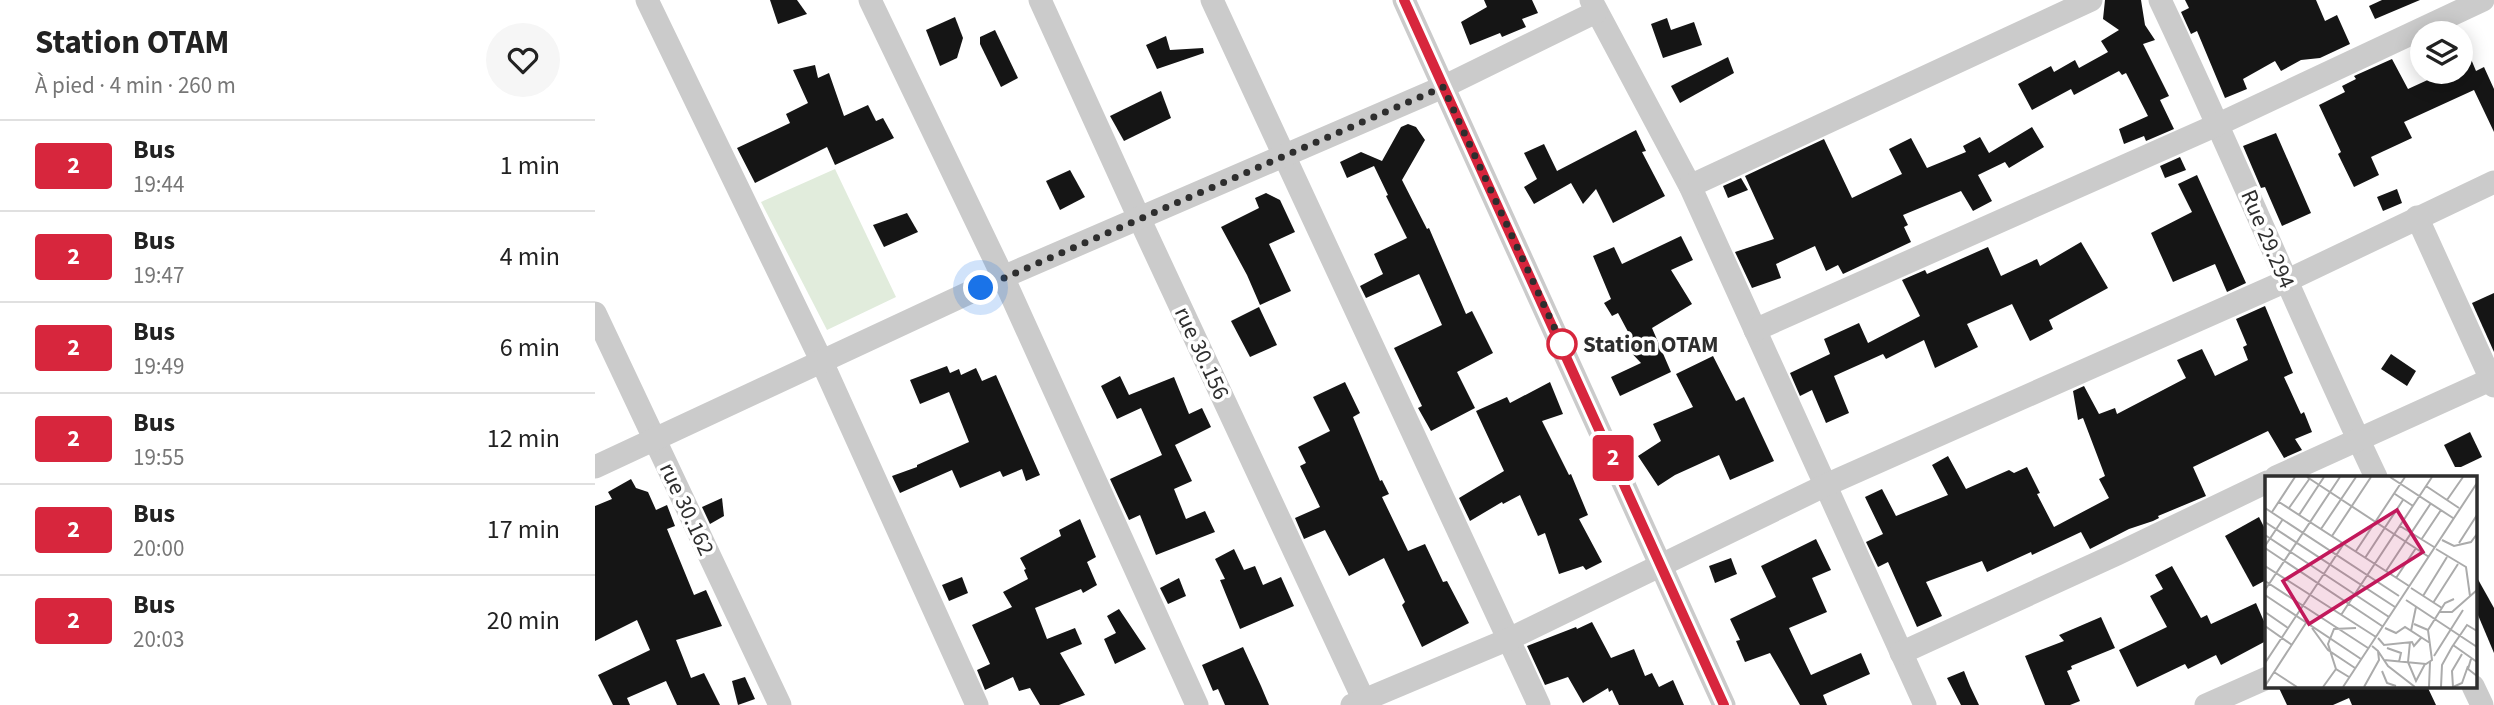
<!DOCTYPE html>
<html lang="fr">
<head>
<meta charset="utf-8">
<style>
  :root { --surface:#fff; --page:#f6f6f6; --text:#222; --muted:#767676; --line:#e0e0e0 }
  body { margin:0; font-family:"Source Sans 3",sans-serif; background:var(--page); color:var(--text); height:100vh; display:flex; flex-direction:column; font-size:26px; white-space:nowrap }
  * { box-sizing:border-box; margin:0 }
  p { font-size:23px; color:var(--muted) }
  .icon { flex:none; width:38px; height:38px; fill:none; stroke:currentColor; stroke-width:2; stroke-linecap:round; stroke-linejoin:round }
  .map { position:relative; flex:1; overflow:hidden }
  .details { display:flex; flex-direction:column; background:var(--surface); width:595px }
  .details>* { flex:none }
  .badge { padding:0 14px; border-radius:5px; font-size:24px; line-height:46px }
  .buttons { position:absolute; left:1815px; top:21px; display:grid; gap:14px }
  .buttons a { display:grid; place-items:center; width:63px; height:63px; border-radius:50%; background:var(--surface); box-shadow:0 4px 18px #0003; font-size:35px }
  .you { position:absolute; width:35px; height:35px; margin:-18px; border:5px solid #fff; border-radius:50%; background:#1a73e8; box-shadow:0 0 0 10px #1a73e833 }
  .map>.badge { position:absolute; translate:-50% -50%; box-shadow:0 0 0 4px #fff }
  .round { display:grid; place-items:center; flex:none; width:74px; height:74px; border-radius:37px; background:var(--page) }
  .overview { display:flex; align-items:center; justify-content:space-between; height:119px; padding:0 35px }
  h1 { font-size:33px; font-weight:700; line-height:52px }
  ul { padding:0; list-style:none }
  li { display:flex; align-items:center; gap:21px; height:91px; padding:0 35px; border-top:2px solid var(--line) }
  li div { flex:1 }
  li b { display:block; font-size:26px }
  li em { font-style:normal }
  li .badge { min-width:77px; font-weight:700; text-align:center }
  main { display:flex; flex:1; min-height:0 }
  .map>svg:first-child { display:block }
  .green { fill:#e1ecdc }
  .building { fill:#151515 }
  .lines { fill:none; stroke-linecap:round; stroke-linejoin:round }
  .minor { stroke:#cbcbcb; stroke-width:23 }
  .line-casing { stroke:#fff; stroke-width:16 }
  .line { stroke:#d7263d; stroke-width:10 }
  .walk { stroke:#2e2e2e; stroke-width:7; stroke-dasharray:0 12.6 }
  .stop-dot { fill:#fff; stroke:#d7263d; stroke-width:3.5 }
  .labels { text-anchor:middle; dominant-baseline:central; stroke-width:7; stroke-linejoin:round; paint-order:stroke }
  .street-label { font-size:23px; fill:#2e2e2e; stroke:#fff }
  .stop-label { font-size:23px; font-weight:bold; fill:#2e2e2e; stroke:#fff; text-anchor:start }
  .inset-road { fill:none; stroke:#ababab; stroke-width:2 }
  .view { fill:#c2185b; fill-opacity:0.15; stroke:#c2185b; stroke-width:3.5 }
  .inset-edge { fill:none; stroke:#2e2e2e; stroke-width:3.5 }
</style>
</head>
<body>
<main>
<section class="details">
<div class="overview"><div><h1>Station OTAM</h1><p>À pied · 4 min · 260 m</p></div><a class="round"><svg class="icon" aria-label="heart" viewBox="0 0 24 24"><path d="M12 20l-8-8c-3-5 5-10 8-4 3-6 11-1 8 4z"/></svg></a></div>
<ul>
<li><span class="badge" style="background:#d7263d;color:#fff">2</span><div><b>Bus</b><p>19:44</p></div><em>1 min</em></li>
<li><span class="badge" style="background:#d7263d;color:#fff">2</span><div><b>Bus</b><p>19:47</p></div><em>4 min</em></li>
<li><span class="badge" style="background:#d7263d;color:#fff">2</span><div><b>Bus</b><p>19:49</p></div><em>6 min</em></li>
<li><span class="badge" style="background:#d7263d;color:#fff">2</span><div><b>Bus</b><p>19:55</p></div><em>12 min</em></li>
<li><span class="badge" style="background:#d7263d;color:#fff">2</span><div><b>Bus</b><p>20:00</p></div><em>17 min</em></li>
<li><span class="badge" style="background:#d7263d;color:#fff">2</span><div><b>Bus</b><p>20:03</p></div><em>20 min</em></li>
</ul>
</section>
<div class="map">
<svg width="1899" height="705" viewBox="0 0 1899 705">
  <rect width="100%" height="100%" fill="#fff"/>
  <polygon class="green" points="240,169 301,297 232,330 166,202"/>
  <g class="building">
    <polygon points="175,0 202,0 212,14 183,24"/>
    <polygon points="889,0 937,0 943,13 927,19 931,27 907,37 905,33 875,45 866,22 892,7"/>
    <polygon points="1510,0 1546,0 1550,25 1560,40 1548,44 1574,96 1565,100 1579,129 1551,141 1549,136 1529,144 1524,129 1553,116 1531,73 1527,75 1524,71 1479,95 1476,89 1437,110 1423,84 1456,66 1459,72 1480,60 1484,68 1513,52 1506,41 1524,30 1508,19"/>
    <polygon points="1590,0 1721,0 1730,21 1742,15 1755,44 1725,58 1706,60 1686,71 1680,61 1648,79 1652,89 1630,98 1602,31 1596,34 1586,12 1594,8"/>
    <polygon points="1787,0 1825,0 1780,19 1774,6"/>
    <polygon points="360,17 368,38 362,58 345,66 331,30"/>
    <polygon points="1072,18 1076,30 1099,22 1107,45 1068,58 1056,24"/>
    <polygon points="400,30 423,78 406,87 385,44 385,37"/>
    <polygon points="1866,35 1881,71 1889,67 1899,89 1899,132 1879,90 1809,122 1817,138 1776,157 1784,175 1759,187 1743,154 1746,152 1724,105 1750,92 1747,86 1761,79 1759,76 1797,59 1813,89 1850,72 1866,72"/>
    <polygon points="571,36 575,50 608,48 609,53 562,69 551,45"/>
    <polygon points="1133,57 1139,73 1085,103 1076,86"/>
    <polygon points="220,65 223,78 234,73 249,116 273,105 281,121 288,118 299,138 240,165 232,147 160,183 142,148 195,123 191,114 213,103 198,70"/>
    <polygon points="566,91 576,118 529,141 515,116"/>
    <polygon points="813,124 821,127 830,140 807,180 832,229 834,228 871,314 877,311 898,353 862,372 880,408 836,431 823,408 827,406 799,348 847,325 824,274 771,298 765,286 788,274 779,254 812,238 791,196 793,195 779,166 752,178 745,162 766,152 787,161 806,127"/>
    <polygon points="1437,127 1449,147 1414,168 1410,162 1383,175 1397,201 1378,211 1366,191 1308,215 1313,225 1309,227 1316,242 1248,274 1243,265 1231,271 1220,246 1181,264 1186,278 1157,288 1140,252 1179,239 1150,176 1229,139 1257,198 1307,174 1294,149 1316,138 1332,168 1371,152 1368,146 1385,137 1394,153"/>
    <polygon points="1041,130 1051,151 1047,152 1070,196 1018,223 1001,189 988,204 976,183 939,204 929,187 942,179 929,153 949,144 962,171"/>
    <polygon points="1681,133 1716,213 1687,226 1670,187 1666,188 1648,146"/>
    <polygon points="1585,157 1591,170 1570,178 1565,166"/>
    <polygon points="475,170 490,197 465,210 451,181"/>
    <polygon points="1602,175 1651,283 1632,292 1620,264 1578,282 1556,233 1597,212 1583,184"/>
    <polygon points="1146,178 1153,190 1133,198 1128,186"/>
    <polygon points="1802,189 1807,203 1788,211 1782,197"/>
    <polygon points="671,193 685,200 700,232 674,244 696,291 665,305 652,275 626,227 664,208 660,198"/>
    <polygon points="312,213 323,232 289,247 278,225"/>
    <polygon points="1086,236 1098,260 1076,270 1097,304 1057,328 1076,372 1025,396 1016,377 1046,363 1031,347 1039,343 1023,313 1017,316 1009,303 1016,299 998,256 1019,247 1027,264"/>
    <polygon points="1486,242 1513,288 1454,320 1458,329 1435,341 1417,304 1372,324 1383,347 1340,368 1329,340 1291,359 1288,354 1239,376 1254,413 1231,423 1217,390 1205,396 1195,373 1235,354 1229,339 1264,323 1273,343 1325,316 1307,280 1330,270 1332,274 1393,247 1406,276 1442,259 1445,266"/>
    <polygon points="1899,293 1899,352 1877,303"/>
    <polygon points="1670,306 1698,373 1689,377 1706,414 1709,412 1717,432 1700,439 1707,450 1689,458 1673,431 1598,467 1611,496 1563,516 1564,518 1558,521 1534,529 1495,549 1486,532 1437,555 1436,552 1392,572 1387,561 1331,582 1347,616 1322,627 1293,562 1283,567 1271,542 1288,534 1270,497 1287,489 1301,516 1353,495 1337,465 1353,456 1371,489 1414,470 1419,473 1432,467 1445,493 1442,494 1459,527 1514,498 1504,479 1510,476 1488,418 1483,420 1478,391 1489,386 1504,414 1520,408 1522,414 1591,378 1582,360 1607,349 1620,376 1653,360 1648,347 1652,345 1641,319"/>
    <polygon points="664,307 682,345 655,357 636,321"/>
    <polygon points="1796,354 1821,371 1812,386 1786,369"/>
    <polygon points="1118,356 1141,401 1149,397 1179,461 1135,480 1124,455 1080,475 1063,486 1043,456 1066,441 1058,424 1098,407 1081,374"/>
    <polygon points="352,366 355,373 364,369 366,375 381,368 387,381 401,375 445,475 431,481 427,469 408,477 405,471 365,488 357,470 305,493 297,476 322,467 322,465 374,442 354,392 325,404 315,380"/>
    <polygon points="525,376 534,395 579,377 594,414 607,408 616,427 580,445 597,481 579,489 591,519 610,511 620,532 561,555 545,515 534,520 515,479 567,455 546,408 522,419 506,386"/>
    <polygon points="750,382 765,413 758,417 785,481 787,480 794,494 787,497 813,551 830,544 848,582 852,581 874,623 827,647 807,605 810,602 789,558 754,576 730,530 709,539 700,518 725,507 705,466 711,463 703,447 735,431 718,397"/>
    <polygon points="955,382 968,414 947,421 974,475 976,474 993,515 984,519 1007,562 991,570 988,566 964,574 950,533 943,536 925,495 908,504 907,502 875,521 864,498 909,471 881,411 912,397 915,403"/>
    <polygon points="1875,432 1887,457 1866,467 1860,467 1849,445"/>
    <polygon points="36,479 41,488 53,492 61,510 72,505 80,526 72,529 99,595 111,590 127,626 81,640 96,678 109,673 125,705 82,705 71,681 32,698 35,705 18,705 3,675 55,650 42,620 0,641 0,506 17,499 13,492"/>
    <polygon points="127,498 129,516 115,524 107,507"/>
    <polygon points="1664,517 1671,531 1671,580 1658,587 1630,536"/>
    <polygon points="485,519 501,557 492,562 502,585 488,593 486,589 440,608 452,639 480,628 487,644 465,653 490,695 464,705 445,705 435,688 424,691 418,677 390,690 382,670 395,664 377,625 417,607 408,592 433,579 429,570 431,569 425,558 466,536 464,530"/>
    <polygon points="1221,539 1236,570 1217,578 1232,612 1194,628 1216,675 1266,653 1275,674 1228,695 1232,705 1205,705 1175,653 1150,662 1141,641 1145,640 1135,619 1181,597 1166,566"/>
    <polygon points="639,549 649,570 660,566 668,585 686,577 699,606 645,629 625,580 630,579 620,559"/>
    <polygon points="1136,558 1142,574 1120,583 1114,566"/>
    <polygon points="1577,566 1606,618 1612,615 1616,624 1661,603 1671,626 1671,641 1626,665 1621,655 1593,669 1590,664 1542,687 1524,650 1572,627 1555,596 1568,589 1560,575"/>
    <polygon points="1880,574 1899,608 1899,653 1880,608"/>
    <polygon points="367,577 373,593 354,601 347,585"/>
    <polygon points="584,578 591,596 573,604 565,588"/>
    <polygon points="524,609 551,649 520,664 509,639 521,633 512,616"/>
    <polygon points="1506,617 1520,648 1476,666 1477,669 1472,671 1485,701 1475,705 1450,705 1430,656 1469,641 1464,635"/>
    <polygon points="997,622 1016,658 1039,649 1050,676 1057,673 1064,687 1078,680 1089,705 1024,705 1017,690 1014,692 1013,688 988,703 973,677 950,685 932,646 981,627 982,629"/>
    <polygon points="648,647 666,686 674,705 630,705 623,689 618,691 607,665"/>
    <polygon points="1369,671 1375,686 1384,705 1366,705 1352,678"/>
    <polygon points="150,677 160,699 143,705 137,681"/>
    <polygon points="1683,686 1832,686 1841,705 1757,705 1754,698 1738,705 1692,705"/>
  </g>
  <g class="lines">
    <g class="minor">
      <polyline points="52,0 227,362 382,705"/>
      <polyline points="275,0 408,277 602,705"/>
      <polyline points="445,0 545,220 771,705"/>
      <polyline points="617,0 944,705"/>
      <polyline points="809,0 1129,705"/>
      <polyline points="996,0 1095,186 1330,705"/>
      <path d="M1565,0C1640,158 1706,319 1781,477"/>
      <polyline points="1095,186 1496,0"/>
      <polyline points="1822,217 1899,386"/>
      <polyline points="0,313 185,705"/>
      <polyline points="1160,330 1624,124 1888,0"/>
      <polyline points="0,467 408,277 848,87 1001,12"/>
      <polyline points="1681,477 1899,378"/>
      <polyline points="1306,653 1522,554 1672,482"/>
      <polyline points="1878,686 1887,705"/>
      <polyline points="757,705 914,639 1231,485 1691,281 1899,182"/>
      <polyline points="1611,705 1672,678"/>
    </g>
  </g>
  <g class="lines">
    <defs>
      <polyline id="line" points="809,0 1129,705"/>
    </defs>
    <use href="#line" class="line-casing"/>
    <use href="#line" class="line"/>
    <polyline class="walk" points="386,288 848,87 967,344"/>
  </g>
  <circle class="stop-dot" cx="967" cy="344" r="14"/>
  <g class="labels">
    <g class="street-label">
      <text transform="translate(1673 239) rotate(67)">Rue 29.294</text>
      <text transform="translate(607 353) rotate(65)">rue 30.156</text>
      <text transform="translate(92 509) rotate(65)">rue 30.162</text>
    </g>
    <g class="stop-label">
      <text x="988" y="344">Station OTAM</text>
    </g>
  </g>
  <g transform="translate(1670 476)">
    <rect width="212" height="212" fill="#fff"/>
    <path class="inset-road" d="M42,1L164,81M125,1L188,42M161,10L194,32M130,18L148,30M182,24L198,1M14,26L144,110M0,32L134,120M24,32L45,2M7,36L30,1M34,39L59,1M0,46L130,131M135,50L169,71M56,53L91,1M0,59L124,141M67,60L106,1M156,64L176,34M177,64L189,70L206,66L212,58M194,67L212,39M0,70L18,43M0,72L117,150M171,73L201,91L205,120M91,75L140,1M100,82L138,24M0,90L111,161M121,95L166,27M131,102L151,72M0,105L103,172M146,112L177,132M0,114L75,1M0,119L96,183M158,120L182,81M141,124L212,171M168,127L193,88M0,136L23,152M175,136H187L212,114M76,139L167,1M0,150L27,169M47,152L63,174L90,192M120,152L131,157L140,151L165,167M163,154L180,127L189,123M146,155L151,131M113,162L119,169L147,166L149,170L156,162M145,166L143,186L151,205L160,188M188,169L212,186M122,172L136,177L134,186M113,175L123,190L150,211M169,180L198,134M206,183L203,193L212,200M119,184L161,188L167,184L163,154L149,148M0,187L78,69M117,195L122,207L131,210M9,196L32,211M84,201L71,193L63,168L69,153L91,152M0,210L41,147M58,211L71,193M78,211L212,7M99,211L114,184L113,175L107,170M164,211L165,186M176,211L177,189L187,171L202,149L212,155M188,211L187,195L197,178M188,211L197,207L203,190"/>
    <path class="view" d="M132,34L158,76L44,148L18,105Z"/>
    <rect width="212" height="212" class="inset-edge"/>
  </g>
</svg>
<div class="buttons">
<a><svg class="icon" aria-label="layers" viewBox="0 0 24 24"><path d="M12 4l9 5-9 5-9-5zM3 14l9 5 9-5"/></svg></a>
</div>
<div class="you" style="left:386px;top:288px"></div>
<b class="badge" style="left:1018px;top:458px;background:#d7263d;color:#fff">2</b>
</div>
</main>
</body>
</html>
